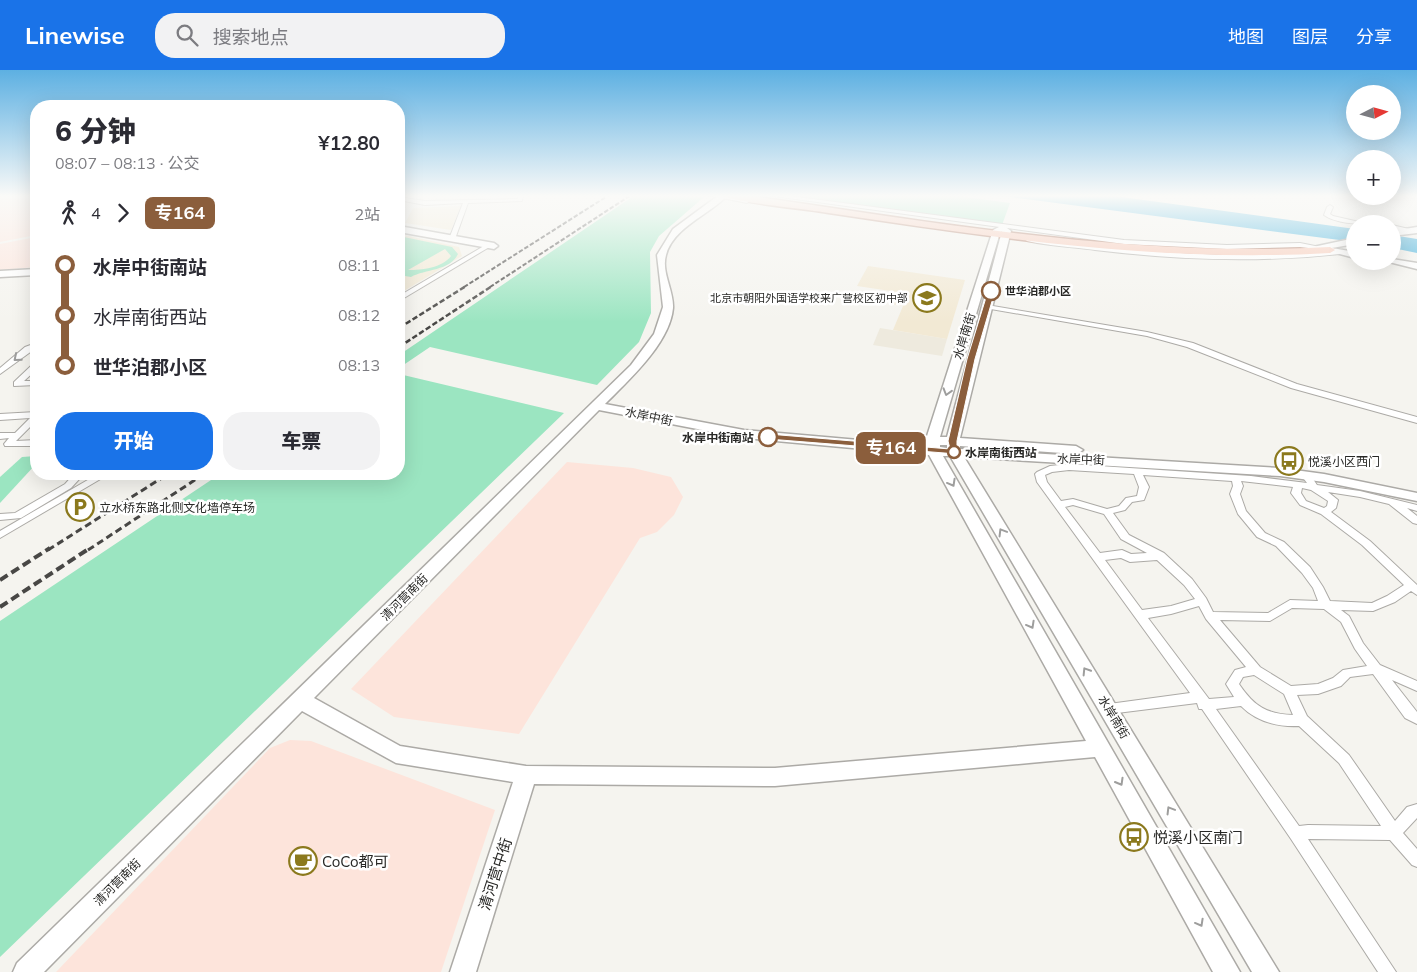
<!DOCTYPE html>
<html lang="zh">
<head>
<meta charset="utf-8">
<style>
  :root { --surface:#fff; --page:#f2f2f3; --text:#2b2b33; --muted:#7c7c81; --accent:#1a73e8 }
  body { margin:0; font-family:Mulish,"Noto Sans SC",sans-serif; background:var(--page); color:var(--text); height:100vh; display:flex; flex-direction:column; font-size:19px; white-space:nowrap }
  * { box-sizing:border-box; margin:0 }
  p { font-size:16px; color:var(--muted) }
  .icon { flex:none; width:28px; height:28px; fill:none; stroke:currentColor; stroke-width:2; stroke-linecap:round; stroke-linejoin:round }
  .map { position:relative; flex:1; overflow:hidden }
  .panel { position:absolute; left:30px; top:30px; width:375px; height:380px; display:flex; flex-direction:column; background:var(--surface); border-radius:20px; box-shadow:0 5px 20px #0002 }
  .panel>* { flex:none }
  .badge { padding:0 10px; border-radius:8px; font-size:18px; line-height:32px }
  .needle { width:32px; rotate:84deg }
  .controls { position:absolute; left:1346px; top:15px; display:grid; gap:10px }
  .controls a { display:grid; place-items:center; width:55px; height:55px; border-radius:50%; background:var(--surface); box-shadow:0 5px 20px #0002; font-size:25px }
  .map>.badge { position:absolute; translate:-50% -50%; box-shadow:0 0 0 2px #fff }
  .legs { display:flex; align-items:center; gap:8px; height:55px; padding:0 25px; font-size:16px }
  .legs p { margin-inline-start:auto }
  .head { display:flex; align-items:center; justify-content:space-between; height:85px; padding:0 25px }
  h1 { font-size:28px; font-weight:800; line-height:38px }
  .button { display:flex; gap:10px; margin-top:auto; padding:10px 25px }
  .button a { flex:1; height:58px; border-radius:20px; background:var(--accent); color:#fff; font-size:20px; font-weight:800; line-height:58px; text-align:center }
  .button a+a { background:var(--page); color:var(--text) }
  ul { padding:0 25px; list-style:none }
  li { display:flex; align-items:center; gap:18px; height:50px; font-size:19px }
  li i { display:grid; place-items:center; width:8px; height:100%; margin:0 6px; background:currentColor }
  li i::after { content:''; width:12px; height:12px; margin:-6px; border:4px solid; border-radius:50%; background:var(--surface) }
  li p { margin-inline-start:auto }
  li:first-child i { background:linear-gradient(#0000 50%,currentColor 0) }
  li:last-child i { background:linear-gradient(currentColor 50%,#0000 0) }
  header { display:flex; align-items:center; gap:30px; box-sizing:border-box; height:70px; padding:0 25px; background:var(--accent); color:#fff }
  header strong { font-size:24px }
  nav { display:flex; gap:28px; margin-inline-start:auto; font-size:18px }
  .search { width:350px; height:45px; background:var(--page); display:flex; align-items:center; gap:12px; box-sizing:border-box; padding:0 18px; border-radius:20px; color:var(--muted); font-size:19px }
  .map>svg:first-child { display:block }
  .commercial { fill:#fde4db }
  .built { fill:#eeeade }
  .education { fill:#f2e9d4 }
  .green { fill:#9be5c1; fill-rule:evenodd }
  .water { fill:#2da9da }
  .lines { fill:none; stroke-linecap:round; stroke-linejoin:round }
  .street-casing { stroke:#acaaa6; stroke-width:2 }
  .secondary-casing { stroke:#acaaa6; stroke-width:3 }
  .primary-casing { stroke:#ac755f; stroke-width:3 }
  .street { fill:#fff; fill-rule:evenodd }
  .secondary { fill:#fff; fill-rule:evenodd }
  .primary { fill:#f8c5b2; fill-rule:evenodd }
  .rail-far3 { stroke:#484745; stroke-width:2; stroke-dasharray:4.5 2; stroke-linecap:butt }
  .rail-far2 { stroke:#484745; stroke-width:2.5; stroke-dasharray:5.5 2.5; stroke-linecap:butt }
  .rail-far1 { stroke:#484745; stroke-width:3; stroke-dasharray:7 4; stroke-linecap:butt }
  .rail { stroke:#484745; stroke-width:4; stroke-dasharray:9 4.5; stroke-linecap:butt }
  .oneway { stroke:#9e9e9d }
  .line-1 { fill:#8b5e3c; stroke:#fff }
  .stop-1-dot { fill:#fff; stroke:#8b5e3c; stroke-width:2.5 }
  .labels { text-anchor:middle; dominant-baseline:central; stroke-width:5; stroke-linejoin:round; paint-order:stroke }
  .far-stop-label { font-size:11px; font-weight:bold; fill:#282826; stroke:#fff; text-anchor:start }
  .far-poi-label { font-size:11px; fill:#282826; stroke:#fff; text-anchor:end }
  .street-label { font-size:12px; fill:#282826; stroke:#fff }
  .stop-label { font-size:12px; font-weight:bold; fill:#282826; stroke:#fff; text-anchor:end }
  .poi-label { font-size:12px; fill:#282826; stroke:#fff; text-anchor:start }
  .near-poi-label { font-size:15px; fill:#282826; stroke:#fff; text-anchor:start }
  .near-street-label { font-size:15px; fill:#282826; stroke:#fff }
</style>
</head>
<body>
<header>
<strong>Linewise</strong>
<div class="search"><svg class="icon" aria-label="search" viewBox="0 0 24 24"><circle cx="10" cy="10" r="6"/><path d="M15 15l6 6"/></svg>搜索地点</div>
<nav><a>地图</a><a>图层</a><a>分享</a></nav>
</header>
<div class="map">
<svg width="1417" height="902" viewBox="0 0 1417 902">
  <rect width="100%" height="100%" fill="#f5f4ef"/>
  <g class="commercial">
    <polygon points="0,125 36,125 36,165 0,172"/>
    <polygon points="36,167 36,197 0,200 0,174"/>
    <polygon points="567,392 633,398 671,407 683,427 674,445 657,462 640,468 519,664 394,647 351,619"/>
    <polygon points="290,670 311,671 495,740 441,902 56,902 270,678"/>
  </g>
  <polygon class="built" points="880,258 947,269 942,286 873,275"/>
  <g class="education">
    <polygon points="461,136 451,160 405,153 413,138"/>
    <polygon points="399,164 459,177 462,186 399,224"/>
    <polygon points="868,196 965,210 947,269 893,260 903,236 892,234 897,222 857,216"/>
  </g>
  <g class="green">
    <polygon points="635,125 704,127 659,166 650,182 651,243 639,272 597,315 430,277 399,298 399,285"/>
    <polygon points="779,125 950,125 1010,133 1002,155"/>
    <path d="M399,166L452,177L458,184C450,201 425,199 411,207L399,205ZM445,179L451,186C442,198 422,200 408,200Z"/>
    <polygon points="399,304 564,343 0,887 0,551 220,404 399,404"/>
    <polygon points="36,386 36,394 0,433 0,407 22,387"/>
  </g>
  <g class="water">
    <polygon points="994,125 1107,125 1355,159 1355,172"/>
    <polygon points="1392,165 1417,169 1417,183 1393,178"/>
  </g>
  <g class="lines">
    <defs>
      <g id="street">
        <polygon points="518,125 523,125 522,131 468,133 455,169 452,171 449,169 463,133 425,135 399,130 399,127 425,131 518,129"/>
        <polygon points="707,125 721,125 750,131 747,133"/>
        <polygon points="766,125 782,125 1124,170 1227,175 1300,173 1320,177 1317,179 1300,177 1227,179 1124,174"/>
        <path d="M1330,135L1333,137L1330,144L1333,146L1368,154C1354,154 1335,153 1324,145L1327,137Z"/>
        <polygon points="36,141 36,147 32,146 32,144"/>
        <polygon points="1392,155 1413,160 1414,161 1411,163 1392,159"/>
        <path d="M1029,168C1134,182 1234,191 1340,180L1343,182L1340,184C1258,193 1177,190 1095,180C1073,177 1049,176 1027,171L1026,170Z"/>
        <polygon points="489,173 491,174 491,176 399,231 399,226"/>
        <polygon points="987,235 1147,262 1193,273 1297,314 1417,347 1417,353 1291,318 1187,277 1147,266 985,238 985,236"/>
        <polygon points="36,273 36,278 0,304 0,298 25,277"/>
        <polygon points="33,294 36,294 36,300 24,311 36,311 36,315 14,316 14,312"/>
        <polygon points="36,342 36,351 16,371 36,370 36,376 5,376 4,374 9,368 0,369 0,363 15,363 30,348 0,350 0,344"/>
        <path d="M1069,394L1251,406L1307,413L1301,405L1306,402L1309,403L1317,415L1360,421L1417,435V441L1407,438L1417,446V454L1413,453L1389,434L1360,427L1328,422L1338,430L1336,438L1331,442L1370,471L1417,515V525L1411,521L1395,532L1373,541L1341,540L1349,546L1363,573L1380,595L1417,611V621L1392,610L1417,642V654L1405,648L1373,604L1350,607L1341,616L1318,624L1297,625L1307,646L1349,685L1395,751L1407,737L1417,734V748L1403,763L1417,779V797L1412,795L1390,770L1308,769L1396,902H1378L1291,769L1202,639H1199L1197,633L1109,644L1104,643L1103,639L1104,635L1109,634L1190,623L1037,412L1035,404L1037,402L1050,396ZM1069,400L1134,404L1139,417L1137,426L1126,428L1119,436L1107,439L1073,429L1061,431L1047,412L1045,405L1052,402ZM1143,405L1232,411L1233,416L1230,424L1238,444L1257,467L1276,476L1302,503L1313,518L1318,531L1290,530L1268,543L1213,542L1206,528L1192,509L1164,483L1129,465L1113,443L1125,440L1132,432L1144,430L1149,417ZM1241,411L1293,417L1291,423L1300,435L1321,444L1362,475L1404,515L1387,526L1372,533L1330,531L1323,517L1310,497L1284,472L1265,463L1246,441L1240,424L1243,416ZM1302,418L1311,420L1328,431L1327,436L1324,438L1306,431L1301,423ZM1073,435L1104,444L1121,469L1147,483L1131,484L1122,480L1100,483L1065,437ZM1121,488L1130,492L1157,490L1184,515L1195,529L1171,536L1142,540L1105,490ZM1199,536L1206,549L1246,597L1235,600L1226,614L1234,627L1209,629L1148,548L1171,544ZM1292,538L1324,539L1341,552L1355,579L1367,596L1343,600L1333,608L1318,614L1291,616L1260,597L1220,550L1270,551ZM1254,605L1284,624L1293,645C1266,644 1254,636 1239,614L1243,607ZM1241,636C1257,652 1278,657 1299,656L1339,693L1381,756L1308,755L1299,756L1216,639Z"/>
        <polygon points="74,404 84,404 71,418 21,448 0,450 0,444 15,443 65,414"/>
        <polygon points="98,404 109,404 0,468 0,461"/>
      </g>
      <g id="secondary">
        <path d="M719,125L726,127C708,145 673,158 666,185C661,202 674,221 673,238C670,273 628,311 605,334L744,360L927,376V374L872,370L865,366L872,362L927,366L993,160L1003,155L1011,161L960,368L1076,376L1083,380L1076,384L960,376V379L1280,398L1324,404L1417,423V431L1324,412L1280,406L964,387L1279,902H1252L950,386H943L1240,902H1213L1095,687L775,716L534,714L476,902H450L513,712L396,693L302,641L44,902H13L17,893L631,295L654,264L663,237L657,185L673,159ZM1002,161L947,367H940L999,166ZM599,340L744,368L929,385L1086,671L775,698L526,696L400,676L314,628ZM940,375H947V378L940,377Z"/>
        <polygon points="399,156 494,173 498,176 494,179 399,162"/>
        <polygon points="1417,157 1417,163 1392,166 1392,161"/>
        <polygon points="1355,168 1355,174 1332,178 1355,182 1355,188 1313,177"/>
        <polygon points="1392,189 1417,193 1417,199 1385,191 1392,191"/>
        <polygon points="36,199 36,205 0,207 0,201"/>
      </g>
      <path id="primary" d="M721,125H745C938,153 1134,188 1330,177L1335,180L1330,183C1159,193 990,167 822,142C803,139 732,132 721,125Z"/>
    </defs>
    <use href="#street" class="street-casing"/>
    <use href="#secondary" class="secondary-casing"/>
    <use href="#primary" class="primary-casing"/>
    <use href="#street" class="street"/>
    <use href="#secondary" class="secondary"/>
    <use href="#primary" class="primary"/>
    <g class="rail-far3">
      <polyline points="464,217 609,125"/>
      <polyline points="490,217 631,125"/>
    </g>
    <g class="rail-far2">
      <polyline points="399,258 466,216"/>
      <polyline points="399,277 492,216"/>
    </g>
    <g class="rail-far1">
      <polyline points="48,480 168,404"/>
      <polyline points="88,480 204,404"/>
    </g>
    <g class="rail">
      <polyline points="0,510 50,478"/>
      <polyline points="0,537 90,478"/>
    </g>
  </g>
  <defs><path id="oneway-chevron" d="M-2-3.5L2.5 0L-2 3.5" fill="none" stroke-width="1.6" stroke-linecap="round" stroke-linejoin="round" transform="scale(1.25)"/></defs>
  <g class="oneway">
    <use href="#oneway-chevron" transform="translate(17 288) rotate(140)"/>
    <use href="#oneway-chevron" transform="translate(947 322) rotate(107)"/>
    <use href="#oneway-chevron" transform="translate(952 413) rotate(61)"/>
    <use href="#oneway-chevron" transform="translate(1002 462) rotate(-121)"/>
    <use href="#oneway-chevron" transform="translate(1031 555) rotate(61)"/>
    <use href="#oneway-chevron" transform="translate(1086 601) rotate(-122)"/>
    <use href="#oneway-chevron" transform="translate(1120 712) rotate(60)"/>
    <use href="#oneway-chevron" transform="translate(1170 740) rotate(-121)"/>
    <use href="#oneway-chevron" transform="translate(1200 853) rotate(61)"/>
  </g>
  <linearGradient id="sky" x2="0" y2="1"><stop stop-color="#5db0e2"/><stop offset="0.5" stop-color="#fafaf8"/><stop offset="1" stop-color="#fafaf8" stop-opacity="0"/></linearGradient>
  <rect width="1417" height="252" fill="url(#sky)"/>
  <polygon class="line-1" points="991,219 995,221 975,289 957,371 957,384 768,369 764,367 768,364 950,379 948,371 967,289 988,221"/>
  <defs>
    <symbol id="school-ring" viewBox="-11 -11 22 22"><circle r="9.5" fill="#fff" stroke="#8b791d" stroke-width="1.5"/><path d="M0-5L7-2L0 1L-7-2ZM-4 1L0 2.5L4 1V4Q0 6-4 4Z" fill="#8b791d"/></symbol>
    <symbol id="bus-ring" viewBox="-11 -11 22 22"><circle r="9.5" fill="#fff" stroke="#8b791d" stroke-width="1.5"/><path d="M-5-6H5V4H4V6H2V4H-2V6H-4V4H-5ZM-3.5-4V0h7V-4ZM-3.5 1.2v1.5H-2V1.2ZM2 1.2v1.5H3.5V1.2Z" fill="#8b791d"/></symbol>
    <symbol id="parking-ring" viewBox="-11 -11 22 22"><circle r="9.5" fill="#fff" stroke="#8b791d" stroke-width="1.5"/><path d="M-3.5-5.5H1a3.5 3.5 0 0 1 0 7H-1V5.5H-3.5ZM-1-3.4V-.6H.8a1.4 1.4 0 0 0 0-2.8Z" fill="#8b791d"/></symbol>
    <symbol id="cafe-ring" viewBox="-11 -11 22 22"><circle r="9.5" fill="#fff" stroke="#8b791d" stroke-width="1.5"/><path d="M-5.5-4.5H6V0H3Q3 3.5 0 3.5H-2.5Q-5.5 3.5-5.5 0ZM3-3.2v2h1.7v-2ZM-6 4.5H4V6H-6Z" fill="#8b791d"/></symbol>
  </defs>
  <g fill-rule="evenodd">
    <use href="#school-ring" x="911" y="212" width="32" height="32"/>
    <use href="#bus-ring" x="1273" y="375" width="32" height="32"/>
    <use href="#parking-ring" x="64" y="421" width="32" height="32"/>
    <use href="#bus-ring" x="1118" y="751" width="32" height="32"/>
    <use href="#cafe-ring" x="287" y="775" width="32" height="32"/>
  </g>
  <g class="stop-1-dot">
    <circle cx="991" cy="221" r="9"/>
    <circle cx="768" cy="367" r="9"/>
    <circle cx="954" cy="382" r="6"/>
  </g>
  <g class="labels">
    <g class="far-stop-label">
      <text x="1005" y="221">世华泊郡小区</text>
    </g>
    <g class="far-poi-label">
      <text x="908" y="228">北京市朝阳外国语学校来广营校区初中部</text>
    </g>
    <g class="street-label">
      <text transform="translate(964 266) rotate(-73)">水岸南街</text>
      <text transform="translate(649 346) rotate(12)">水岸中街</text>
      <text transform="translate(1081 389) rotate(2)">水岸中街</text>
      <text transform="translate(404 527) rotate(-45)">清河营南街</text>
      <text transform="translate(1114 647) rotate(59)">水岸南街</text>
      <text transform="translate(117 812) rotate(-45)">清河营南街</text>
    </g>
    <g class="stop-label">
      <text x="754" y="367">水岸中街南站</text>
      <text x="965" y="382" text-anchor="start">水岸南街西站</text>
    </g>
    <g class="poi-label">
      <text x="1308" y="391">悦溪小区西门</text>
      <text x="99" y="437">立水桥东路北侧文化墙停车场</text>
    </g>
    <g class="near-poi-label">
      <text x="1153" y="767">悦溪小区南门</text>
      <text x="322" y="791">CoCo都可</text>
    </g>
    <g class="near-street-label">
      <text transform="translate(495 804) rotate(-72)">清河营中街</text>
    </g>
  </g>
</svg>
<div class="controls">
<a><svg class="needle" viewBox="-14 -14 28 28"><path d="M0-13l5 13h-10z" fill="#e53935"/><path d="M0 13l5-13h-10z" fill="#7c7c81"/></svg></a>
<a>+</a>
<a>−</a>
</div>
<b class="badge" style="left:891px;top:378px;background:#8b5e3c;color:#fff">专164</b>
<section class="panel">
<div class="head"><div><h1>6 分钟</h1><p>08:07 – 08:13 · 公交</p></div><b>¥12.80</b></div>
<div class="legs"><svg class="icon" aria-label="walk" viewBox="0 0 24 24"><circle cx="13" cy="4" r="2"/><path d="M13 8l-2 6 4 7M11 14l-3 7M7 12l3-4h3l4 4"/></svg>4<svg class="icon" aria-label="forward" viewBox="0 0 24 24"><path d="M9 5l7 7-7 7"/></svg><b class="badge" style="background:#8b5e3c;color:#fff">专164</b><p>2站</p></div>
<ul>
<li><i style="color:#8b5e3c"></i><b>水岸中街南站</b><p>08:11</p></li>
<li><i style="color:#8b5e3c"></i><span>水岸南街西站</span><p>08:12</p></li>
<li><i style="color:#8b5e3c"></i><b>世华泊郡小区</b><p>08:13</p></li>
</ul>
<div class="button"><a>开始</a><a>车票</a></div>
</section>
</div>
</body>
</html>
